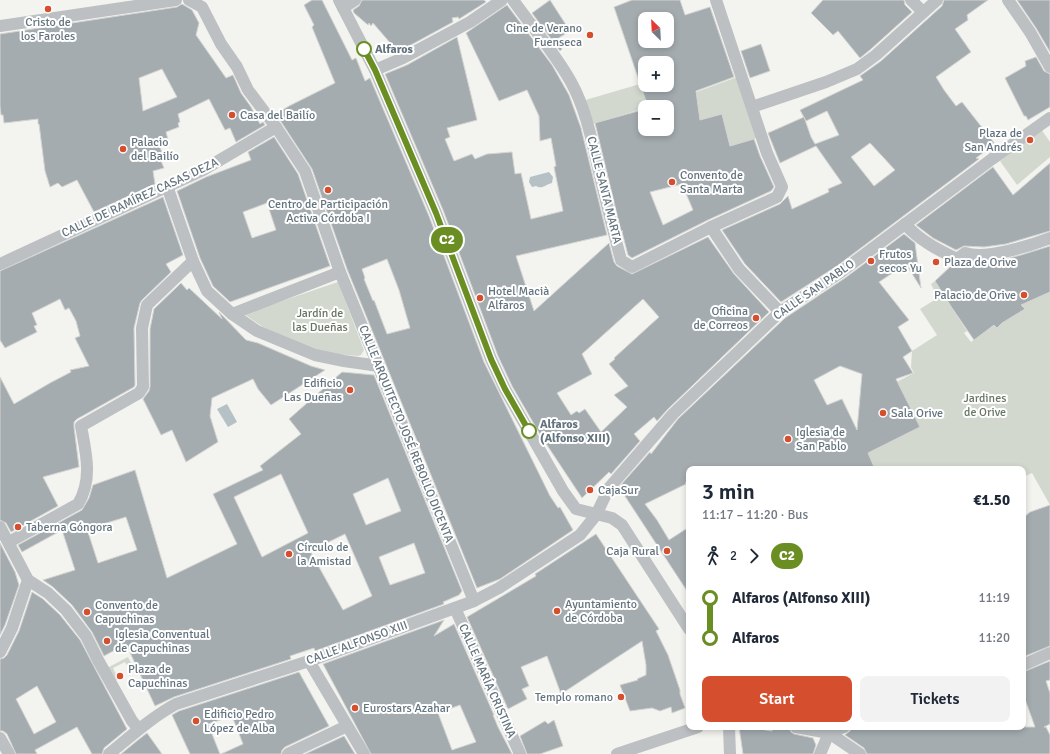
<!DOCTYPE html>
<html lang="en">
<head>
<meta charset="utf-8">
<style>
  :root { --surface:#fff; --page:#f2f2f3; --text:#1f2937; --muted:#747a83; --accent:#d54e2e }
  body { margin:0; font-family:Signika,sans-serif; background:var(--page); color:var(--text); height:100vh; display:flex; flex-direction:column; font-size:15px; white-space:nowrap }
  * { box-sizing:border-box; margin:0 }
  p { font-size:13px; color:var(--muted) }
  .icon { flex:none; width:22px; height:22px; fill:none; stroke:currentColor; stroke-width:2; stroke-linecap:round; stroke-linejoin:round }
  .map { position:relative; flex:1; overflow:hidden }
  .drawer { position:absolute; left:686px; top:466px; width:340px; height:264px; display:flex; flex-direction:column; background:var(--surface); border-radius:8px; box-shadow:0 2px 6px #0003 }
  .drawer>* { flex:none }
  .badge { padding:0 8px; border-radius:13px; font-size:14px; line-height:26px }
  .needle { width:26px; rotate:336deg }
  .tools { position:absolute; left:638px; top:12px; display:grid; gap:8px }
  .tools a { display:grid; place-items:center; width:36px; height:36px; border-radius:8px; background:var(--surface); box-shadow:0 2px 6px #0003; font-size:20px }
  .map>.badge { position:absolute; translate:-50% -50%; box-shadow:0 0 0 2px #fff }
  .legs { display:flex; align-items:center; gap:6px; height:44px; padding:0 16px; font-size:13px }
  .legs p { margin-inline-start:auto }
  .headline { display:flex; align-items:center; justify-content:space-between; height:68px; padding:0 16px }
  h1 { font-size:22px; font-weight:600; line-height:30px }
  .primary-button { display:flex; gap:8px; margin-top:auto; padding:8px 16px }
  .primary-button a { flex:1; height:46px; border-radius:8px; background:var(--accent); color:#fff; font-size:16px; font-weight:600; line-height:46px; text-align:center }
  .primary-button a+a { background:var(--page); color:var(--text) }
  ul { padding:0 16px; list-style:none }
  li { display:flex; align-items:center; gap:14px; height:40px; font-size:15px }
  li i { display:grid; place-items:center; width:6px; height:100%; margin:0 5px; background:currentColor }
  li i::after { content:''; width:10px; height:10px; margin:-5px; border:3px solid; border-radius:50%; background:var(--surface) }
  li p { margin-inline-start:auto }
  li:first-child i { background:linear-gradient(#0000 50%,currentColor 0) }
  li:last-child i { background:linear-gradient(currentColor 50%,#0000 0) }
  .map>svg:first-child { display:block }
  .green { fill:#d3d8cf }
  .water { fill:#b5c1c5 }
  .building { fill:#a4acb0; stroke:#d4d4d2; fill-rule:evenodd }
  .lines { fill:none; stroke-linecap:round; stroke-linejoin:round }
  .street { stroke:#bcc0c3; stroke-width:12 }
  .line-1-casing { stroke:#fff; stroke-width:9 }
  .line-1 { stroke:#6b8e23; stroke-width:6 }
  .poi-dot { fill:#d54e2e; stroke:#fff; stroke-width:1.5 }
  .stop-1-dot { fill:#fff; stroke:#6b8e23; stroke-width:2 }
  .labels { text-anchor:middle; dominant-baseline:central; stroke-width:4; stroke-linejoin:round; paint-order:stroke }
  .poi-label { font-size:12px; fill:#64747e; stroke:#fff; text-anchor:start }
  .stop-label { font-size:12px; font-weight:bold; fill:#64747e; stroke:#fff; text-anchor:start }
  .street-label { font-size:12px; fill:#64747e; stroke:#fff }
  .park-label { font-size:12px; fill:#677663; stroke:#fff }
</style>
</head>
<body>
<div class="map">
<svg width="1050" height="754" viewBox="0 0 1050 754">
  <rect width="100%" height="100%" fill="#f3f3ef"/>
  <g class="green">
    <polygon points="740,76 757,138 730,146 722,114 700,120 691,94"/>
    <polygon points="640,84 648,107 590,125 582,101"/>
    <polygon points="1041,129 1050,142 1050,157 1017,185 1000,161"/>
    <polygon points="935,281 951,307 967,331 964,333 971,342 994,325 1002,323 1024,308 1020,303 1026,299 1028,302 1050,292 1050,505 1032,473 1023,477 1023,469 875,469 868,453 920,427 887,387 914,373 911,367 912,351 937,335 920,309 936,299 937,296 931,284"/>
    <polygon points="338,282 364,350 361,355 358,356 317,352 263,327 244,314"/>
    <polygon points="128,657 135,671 131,673 125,662 113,668 118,679 114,681 107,668"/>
  </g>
  <g class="water">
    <path d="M549,172L553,177L552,183C546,184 542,190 536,186L532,187L529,182L530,177Z"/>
    <polygon points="227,404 237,422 228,427 217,409"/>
  </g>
  <g class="building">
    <path d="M312,0H322L352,60L356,58L365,81L370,78L429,216L484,362L550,496L558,508L560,507L573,530L500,579L477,588L347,269L312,169L276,114L289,106L335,83L312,27L314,25L304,5ZM387,259L399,290L410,328L387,334L374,300L373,301L364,279L365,278L362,269Z"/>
    <polygon points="362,0 484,0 486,2 459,19 458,17 452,18 453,22 398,52 373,23 371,26 369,23 368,25 354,13 353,10 359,6"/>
    <polygon points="550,0 570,31 557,39 562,49 560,51 532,13"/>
    <path d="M632,0H680L685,15L710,7L734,77L696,91L700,120L722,114L730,146L754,139L760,156L774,187L771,191L708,220L632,258L628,255L622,232L623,231H621L595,123L645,109V129H667V107H648L614,7ZM645,19H667V41H645ZM645,63H667V85H645ZM682,184L693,210L663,225L650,192Z"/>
    <polygon points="823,0 904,0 905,5 912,12 871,49 860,58 838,31 833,35 811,13"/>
    <path d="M944,0H988L967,15L968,20L955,29L971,52L936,77L944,90L956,106L962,102L995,144L976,158L979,159L837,266L781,302L745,264L722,230L780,204L788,196L792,209L829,192L828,189L842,183L816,146L780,163L768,133L804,117L811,137L815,144L839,135L827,111L806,121L800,110L863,80L860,76L881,61L942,6ZM870,143L895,170L874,186L851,157Z"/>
    <polygon points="1017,0 1050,0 1050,52 1036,28"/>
    <path d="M182,4L192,10L199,23L196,35L226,78L233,75L241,93L251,107L260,124L263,122L265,125L236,142L230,128L225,130L209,99L178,114L180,122L178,123L179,127L166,132L169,143L160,146L162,154H158L164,168L153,171L155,184L94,212L77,180L62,187L58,183L50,187L45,171L39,124H38V119L4,123L3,115H1L0,106V34L177,7ZM162,69L177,97L143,111L139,78Z"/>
    <path d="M507,5L552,65L569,95L581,128L607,235L516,256L534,311L609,243L614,262L617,266L632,274L708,237L734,274L769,312L668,409L657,421L654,417L634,434L640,441L611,474L609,472L582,498L541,436L512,386L498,356L443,210L385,74L407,65L457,37L477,120L447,128L450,137L445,139L454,161L472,154L475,159L487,154L512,152L515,174L521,173L531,219L563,211L554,167L556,166L551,138L540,141L539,116L527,90L499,101L466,33ZM643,299L659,317L614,358L615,359L609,364L628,386L614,395L627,407L601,432L585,409L579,413L577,411L571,415L557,393L592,374L582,354Z"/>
    <polygon points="761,44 770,71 750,78 741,51"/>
    <polygon points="1036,57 1044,71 1050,74 1050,107 1028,120 1026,116 1024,116 1005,78 1026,66 1025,61"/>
    <path d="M274,137L298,174L330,266L230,302L213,286L200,258L177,191L206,177L251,160L248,152ZM267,203L276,230L252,238L243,212Z"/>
    <polygon points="1050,163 1050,231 1006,244 984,247 964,246 956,250 933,238 916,225 993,167 1013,195"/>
    <polygon points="163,197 183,255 166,264 171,272 142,300 140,303 134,328 135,385 134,387 77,419 74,422 74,427 79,467 43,477 58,506 11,532 6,523 0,520 0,377 14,404 50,383 71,372 70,370 89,366 75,338 80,336 76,321 69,308 65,310 60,299 32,313 37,325 34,326 37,332 5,348 0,340 0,271"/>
    <path d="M904,234L915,243L921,288L906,264L879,282L909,320L898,327L912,351L903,357L913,373L896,379L920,427L868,453L875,469H689V481L685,483L686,484L645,504L657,520L669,540L689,527V594L619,487L650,452L651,454L678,419L785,318L845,278ZM840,366L862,374L857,430L842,399L827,405L814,380Z"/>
    <polygon points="1050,246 1050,292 1021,305 1025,309 1002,323 997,328 994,325 974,340 952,308 935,281 952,265 958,266 967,261 984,262 997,261 1021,255"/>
    <polygon points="181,283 187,290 189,288 222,319 219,312 246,340 258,343 311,366 325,370 271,405 258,389 253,379 212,398 210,416 218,442 186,462 172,430 161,435 143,399 149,391 150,387 150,329 154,309"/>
    <path d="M342,372L374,375L462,591L459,595L443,602L444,604L315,651L314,648L290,656L291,659L174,697L155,706L126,644L104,656L92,632L72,605L53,587L43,580L75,570L62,530L22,552L18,545L82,510L89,498L93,485L135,470L167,578L237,544L213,494L263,470L260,466L301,434L289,419ZM281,474L308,533L262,557L234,497ZM388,478L401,511L366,525L353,494ZM126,517L137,550L98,563L87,529ZM345,534L372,596L343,610L310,551ZM414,543L425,573L390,585L379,557Z"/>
    <polygon points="1050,505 1050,646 1023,657 1023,518 1030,512"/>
    <polygon points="596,534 659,629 656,631 668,655 680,690 680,694 685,708 672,713 671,707 660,711 652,708 630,711 620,685 638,680 637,679 646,675 646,665 642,641 561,694 547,656 521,667 529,686 522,689 527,699 508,709 467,617 536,576 535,574"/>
    <polygon points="0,543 15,572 19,585 5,625 0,635"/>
    <path d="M32,592L43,599L60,615L80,640L127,729L104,748L102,754H92L77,727L35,750L37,754H16L7,734L3,731H0V659L4,658L7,655L19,631ZM37,686L56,722L34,734L16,699Z"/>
    <path d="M444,620L434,636L454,624L494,715H493L498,727L512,754H371L323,664ZM460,705L476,742L452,750L438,713Z"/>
    <polygon points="1050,661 1050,680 1046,681 1050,693 1050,724 1044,727 1046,727 1050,735 1050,754 867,754 864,748 845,735 850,731 851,727 1035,727 1025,699 1023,700 1023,672"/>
    <polygon points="299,672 329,726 285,747 282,750 281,754 221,754 243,744 232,716 208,724 220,754 190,754 172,715 179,711"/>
    <polygon points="554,720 563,746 540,754 527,754 520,736 545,721 548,724"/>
    <polygon points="739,727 748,727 772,731 772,727 789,727 791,732 794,734 813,738 816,745 813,754 743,754"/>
    <polygon points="147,733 162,754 121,754 138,740"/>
    <polygon points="344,736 355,754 305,754"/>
  </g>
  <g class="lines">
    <g class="street">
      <polyline points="189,0 202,7 221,44 237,67 248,90 276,127 305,171 340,272 474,601"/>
      <polyline points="339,0 375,70 436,213 491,359 505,389 563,491 576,509 612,518 622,525 689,629"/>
      <path d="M513,0C532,27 555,53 571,82C586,109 592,141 599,172C606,201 613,230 621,260L632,267L711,227L777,197L782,187L767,153L716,0"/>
      <polyline points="911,0 923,12"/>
      <polyline points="1008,0 1030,32 1050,67"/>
      <polyline points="343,8 355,0"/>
      <polyline points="0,26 176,0"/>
      <polyline points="375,70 403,58 470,22 502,0"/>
      <polyline points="752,107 826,82 857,69 876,55 937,0"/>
      <polyline points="167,186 193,261 207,291 232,314 257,331 315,355 344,361 379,366"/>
      <path d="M905,224C919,240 938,250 957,259L965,253C986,260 1029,246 1050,238"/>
      <polyline points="711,227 739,269 780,312"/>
      <polyline points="0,264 203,170 276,127"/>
      <polyline points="232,314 340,272"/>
      <polyline points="0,527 28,580 48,593 66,610 86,636 98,660 132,721 139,729"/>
      <path d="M9,542L78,504C93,479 86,453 81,426L139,393L143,387L142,328L147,305L193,261"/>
      <polyline points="455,608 520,754"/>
      <polyline points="0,652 12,628 28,580"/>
      <polyline points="309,661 364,754"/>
      <polyline points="1023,665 1050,653"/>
      <polyline points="729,727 730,754"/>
      <polyline points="796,727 829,733 860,754"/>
      <polyline points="829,733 844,727"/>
      <polyline points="0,738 9,754"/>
      <path d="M109,754C131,736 152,717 176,704L309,661L474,601L499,588L580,535L596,515L609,488L673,414L780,312L841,272L992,159L1050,118"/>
      <polyline points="288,754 347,726"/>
      <polyline points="617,754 698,727"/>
      <polyline points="820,754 829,733"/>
    </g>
  </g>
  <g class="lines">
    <defs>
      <polyline id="line-1" points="364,49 375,70 436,213 491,359 505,389 529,431"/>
    </defs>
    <use href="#line-1" class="line-1-casing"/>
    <use href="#line-1" class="line-1"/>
  </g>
  <g class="poi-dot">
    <circle cx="48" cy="9" r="4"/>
    <circle cx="590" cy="35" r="4"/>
    <circle cx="232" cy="115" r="4"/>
    <circle cx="1030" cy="140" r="4"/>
    <circle cx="123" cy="149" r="4"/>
    <circle cx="672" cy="182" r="4"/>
    <circle cx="328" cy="190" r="4"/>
    <circle cx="871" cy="261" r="4"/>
    <circle cx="936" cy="262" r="4"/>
    <circle cx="1024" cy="295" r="4"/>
    <circle cx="480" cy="298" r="4"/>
    <circle cx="756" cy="318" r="4"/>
    <circle cx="350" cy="390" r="4"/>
    <circle cx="883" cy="413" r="4"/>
    <circle cx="788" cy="439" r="4"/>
    <circle cx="590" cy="490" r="4"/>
    <circle cx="18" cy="527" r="4"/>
    <circle cx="667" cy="551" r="4"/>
    <circle cx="289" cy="554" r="4"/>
    <circle cx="557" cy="611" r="4"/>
    <circle cx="87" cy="612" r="4"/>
    <circle cx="107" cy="641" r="4"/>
    <circle cx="120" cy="676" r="4"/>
    <circle cx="621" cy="697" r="4"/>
    <circle cx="355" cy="708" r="4"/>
    <circle cx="196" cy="721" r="4"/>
  </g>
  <g class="stop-1-dot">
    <circle cx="364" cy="49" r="7"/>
    <circle cx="529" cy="431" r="7"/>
  </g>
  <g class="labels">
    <g class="poi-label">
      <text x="48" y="22" text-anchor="middle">Cristo de<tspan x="48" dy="14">los Faroles</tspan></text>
      <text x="582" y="28" text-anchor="end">Cine de Verano<tspan x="582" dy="14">Fuenseca</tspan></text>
      <text x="240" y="115">Casa del Bailío</text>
      <text x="1022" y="133" text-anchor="end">Plaza de<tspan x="1022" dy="14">San Andrés</tspan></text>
      <text x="131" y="142">Palacio<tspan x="131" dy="14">del Bailío</tspan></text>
      <text x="680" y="175">Convento de<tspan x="680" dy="14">Santa Marta</tspan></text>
      <text x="328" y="204" text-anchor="middle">Centro de Participación<tspan x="328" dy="14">Activa Córdoba I</tspan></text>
      <text x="879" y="254">Frutos<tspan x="879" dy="14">secos Yu</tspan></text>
      <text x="944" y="262">Plaza de Orive</text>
      <text x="488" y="291">Hotel Macià<tspan x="488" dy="14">Alfaros</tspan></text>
      <text x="1016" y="295" text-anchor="end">Palacio de Orive</text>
      <text x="748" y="311" text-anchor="end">Oficina<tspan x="748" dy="14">de Correos</tspan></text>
      <text x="342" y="383" text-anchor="end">Edificio<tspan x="342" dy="14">Las Dueñas</tspan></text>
      <text x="891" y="413">Sala Orive</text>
      <text x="796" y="432">Iglesia de<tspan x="796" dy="14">San Pablo</tspan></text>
      <text x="598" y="490">CajaSur</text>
      <text x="26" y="527">Taberna Góngora</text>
      <text x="297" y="547">Círculo de<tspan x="297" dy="14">la Amistad</tspan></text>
      <text x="659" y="551" text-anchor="end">Caja Rural</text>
      <text x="565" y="604">Ayuntamiento<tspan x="565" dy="14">de Córdoba</tspan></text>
      <text x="95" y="605">Convento de<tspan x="95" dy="14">Capuchinas</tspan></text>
      <text x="115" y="634">Iglesia Conventual<tspan x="115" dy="14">de Capuchinas</tspan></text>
      <text x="128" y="669">Plaza de<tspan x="128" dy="14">Capuchinas</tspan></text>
      <text x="613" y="697" text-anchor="end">Templo romano</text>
      <text x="363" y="708">Eurostars Azahar</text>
      <text x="204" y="714">Edificio Pedro<tspan x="204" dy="14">López de Alba</tspan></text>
    </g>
    <g class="stop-label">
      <text x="375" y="49">Alfaros</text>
      <text x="540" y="424">Alfaros<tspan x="540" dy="14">(Alfonso XIII)</tspan></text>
    </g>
    <g class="street-label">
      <text transform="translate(604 190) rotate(76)">CALLE SANTA MARTA</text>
      <text transform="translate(140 198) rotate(-25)">CALLE DE RAMÍREZ CASAS DEZA</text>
      <text transform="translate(814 290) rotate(-35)">CALLE SAN PABLO</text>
      <text transform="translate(406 434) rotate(68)">CALLE ARQUITECTO JOSÉ REBOLLO DICENTA</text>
      <text transform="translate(357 643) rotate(-20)">CALLE ALFONSO XIII</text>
      <text transform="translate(487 681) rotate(66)">CALLE MARÍA CRISTINA</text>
    </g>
    <g class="park-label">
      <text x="320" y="313">Jardín de<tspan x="320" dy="14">las Dueñas</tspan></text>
      <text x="985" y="398">Jardines<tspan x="985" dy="14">de Orive</tspan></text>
    </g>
  </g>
</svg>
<div class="tools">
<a><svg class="needle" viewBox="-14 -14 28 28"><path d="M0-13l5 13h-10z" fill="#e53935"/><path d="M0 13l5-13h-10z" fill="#747a83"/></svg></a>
<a>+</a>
<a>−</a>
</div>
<b class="badge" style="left:447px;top:240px;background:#6b8e23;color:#fff">C2</b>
<section class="drawer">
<div class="headline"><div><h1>3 min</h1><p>11:17 – 11:20 · Bus</p></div><b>€1.50</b></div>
<div class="legs"><svg class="icon" aria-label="walk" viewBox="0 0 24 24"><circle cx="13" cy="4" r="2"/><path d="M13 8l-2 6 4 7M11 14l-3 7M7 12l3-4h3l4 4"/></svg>2<svg class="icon" aria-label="forward" viewBox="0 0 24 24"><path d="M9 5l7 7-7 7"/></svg><b class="badge" style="background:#6b8e23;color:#fff">C2</b></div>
<ul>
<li><i style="color:#6b8e23"></i><b>Alfaros (Alfonso XIII)</b><p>11:19</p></li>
<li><i style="color:#6b8e23"></i><b>Alfaros</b><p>11:20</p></li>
</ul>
<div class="primary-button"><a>Start</a><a>Tickets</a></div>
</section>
</div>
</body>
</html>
